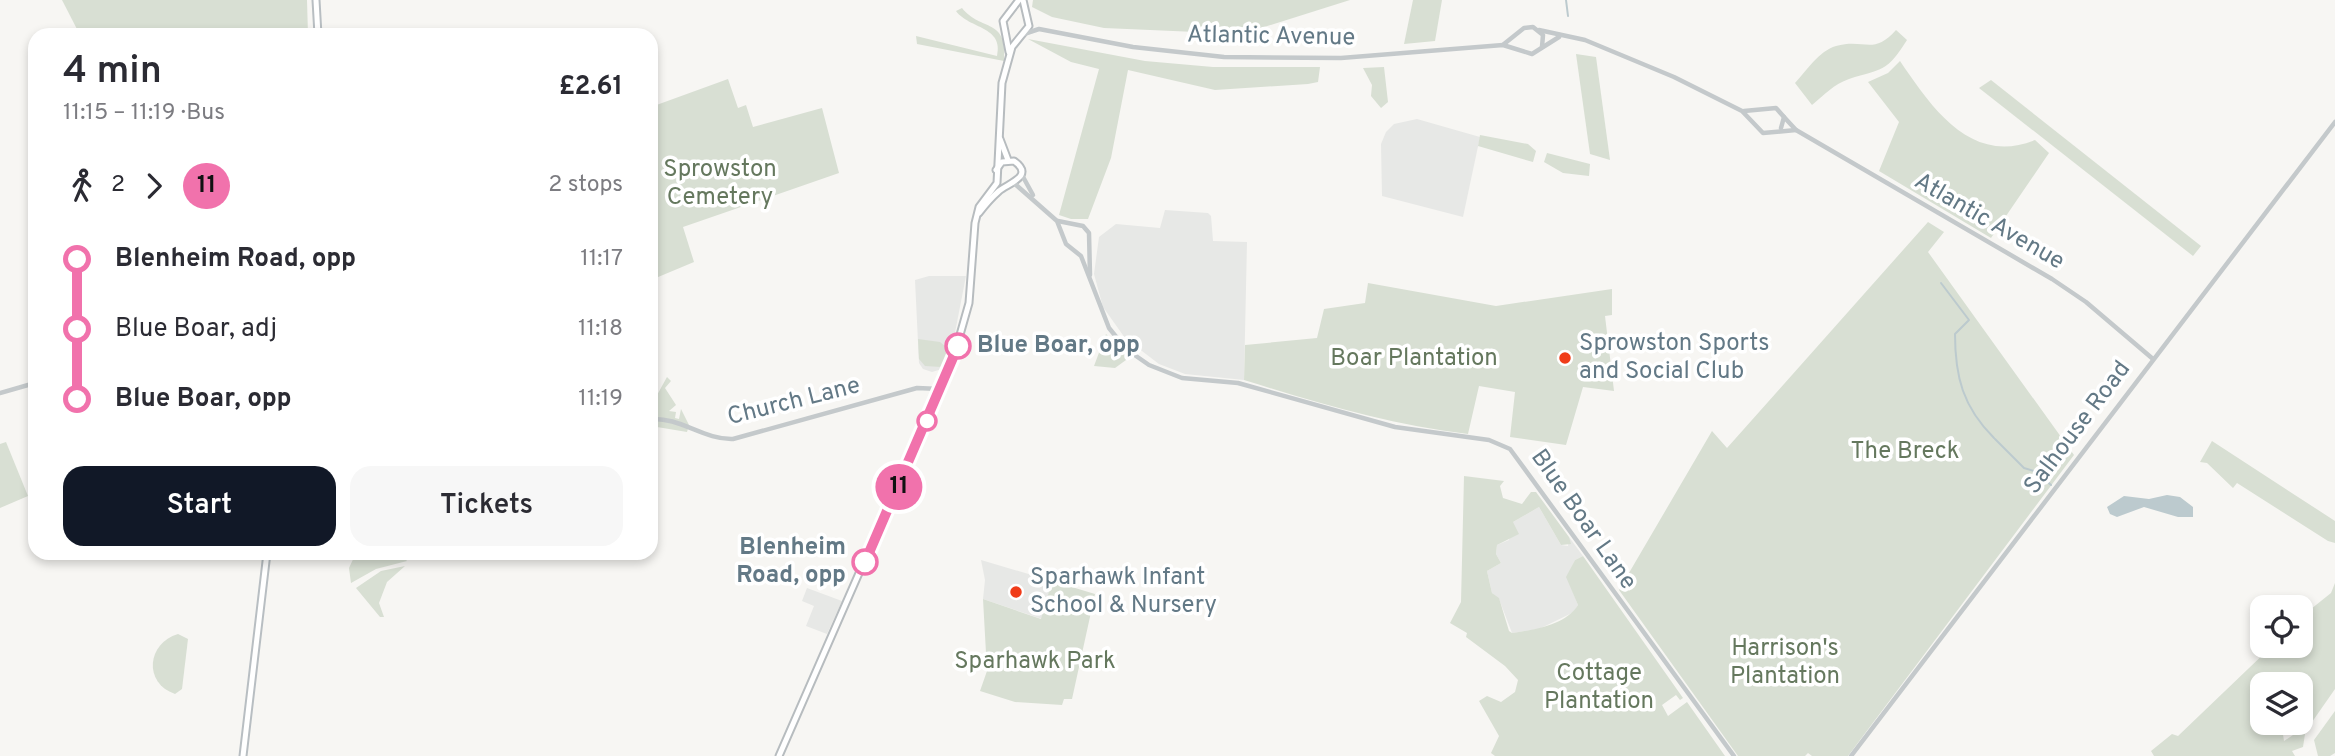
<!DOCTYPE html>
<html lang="en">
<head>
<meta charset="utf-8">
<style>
  :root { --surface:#fff; --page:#f7f7f7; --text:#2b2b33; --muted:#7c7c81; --accent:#111827 }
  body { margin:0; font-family:Overpass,sans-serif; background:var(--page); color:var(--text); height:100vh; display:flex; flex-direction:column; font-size:26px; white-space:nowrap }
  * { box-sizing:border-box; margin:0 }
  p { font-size:23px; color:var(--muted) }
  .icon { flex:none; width:38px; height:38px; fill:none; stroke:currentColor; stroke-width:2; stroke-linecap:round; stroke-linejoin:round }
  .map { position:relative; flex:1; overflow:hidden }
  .panel { position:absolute; left:28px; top:28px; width:630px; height:532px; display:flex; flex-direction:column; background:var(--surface); border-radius:21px; box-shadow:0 4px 10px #0003 }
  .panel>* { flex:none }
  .badge { padding:0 14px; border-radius:23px; font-size:24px; line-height:46px }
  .tools { position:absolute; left:2250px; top:595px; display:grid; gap:14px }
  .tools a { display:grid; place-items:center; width:63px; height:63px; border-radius:14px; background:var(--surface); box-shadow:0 4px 10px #0003; font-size:35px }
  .map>.badge { position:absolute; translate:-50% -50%; box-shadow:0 0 0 4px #fff }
  .legs { display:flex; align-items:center; gap:10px; height:77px; padding:0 35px; font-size:23px }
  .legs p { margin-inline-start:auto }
  .head { display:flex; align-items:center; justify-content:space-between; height:119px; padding:0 35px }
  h1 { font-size:38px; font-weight:600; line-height:52px }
  .button { display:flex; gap:14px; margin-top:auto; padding:14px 35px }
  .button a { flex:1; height:80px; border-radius:21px; background:var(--accent); color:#fff; font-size:28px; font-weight:600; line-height:80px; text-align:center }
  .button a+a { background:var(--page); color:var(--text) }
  ul { padding:0 35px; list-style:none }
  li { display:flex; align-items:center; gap:24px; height:70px; font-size:26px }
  li i { display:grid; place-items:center; width:10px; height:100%; margin:0 9px; background:currentColor }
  li i::after { content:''; width:18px; height:18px; margin:-9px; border:5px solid; border-radius:50%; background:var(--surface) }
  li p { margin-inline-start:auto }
  li:first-child i { background:linear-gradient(#0000 50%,currentColor 0) }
  li:last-child i { background:linear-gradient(currentColor 50%,#0000 0) }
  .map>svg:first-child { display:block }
  .built { fill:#e7e8e6 }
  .green { fill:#d8dfd3 }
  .water { fill:#bccace }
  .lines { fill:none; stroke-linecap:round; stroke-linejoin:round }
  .stream { stroke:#bccace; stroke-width:2 }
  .secondary-casing { stroke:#b8bec2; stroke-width:9 }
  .primary-casing { stroke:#b7bcbf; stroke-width:9 }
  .tertiary { stroke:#c4c9cb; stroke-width:4.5 }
  .secondary { stroke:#fff; stroke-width:5 }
  .primary { stroke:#fff; stroke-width:5 }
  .line-1-casing { stroke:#fff; stroke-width:16 }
  .line-1 { stroke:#f172ac; stroke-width:10 }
  .stop-1-dot { fill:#fff; stroke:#f172ac; stroke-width:3.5 }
  .poi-dot { fill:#f03c19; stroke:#fff; stroke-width:2.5 }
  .labels { text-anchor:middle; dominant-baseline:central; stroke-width:7; stroke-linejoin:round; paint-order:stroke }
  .street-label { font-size:24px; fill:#637986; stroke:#fff }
  .park-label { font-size:24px; fill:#65785e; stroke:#fff }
  .poi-label { font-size:24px; fill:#637986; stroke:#fff; text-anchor:start }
  .stop-label { font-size:24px; font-weight:bold; fill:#637986; stroke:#fff; text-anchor:start }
</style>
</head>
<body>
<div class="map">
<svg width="2335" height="756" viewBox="0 0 2335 756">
  <rect width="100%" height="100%" fill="#f7f6f3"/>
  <g class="built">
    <polygon points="1417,119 1480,137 1463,217 1382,196 1381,144 1386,132 1394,124"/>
    <polygon points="1165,210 1208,213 1211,216 1213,241 1247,242 1244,380 1185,374 1159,364 1125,338 1103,307 1094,274 1099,237 1116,224 1160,228"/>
    <polygon points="929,276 966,276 952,348 942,369 932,372 923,369 919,363 915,280"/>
    <polygon points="1539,507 1561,545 1568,546 1569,537 1583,556 1575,560 1567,577 1578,605 1574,612 1539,629 1512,633 1499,599 1492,593 1487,571 1501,563 1496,554 1497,545 1509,540 1513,522"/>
    <polygon points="981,560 1052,581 1042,619 983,599 985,580"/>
    <polygon points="807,588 842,601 827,634 806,626 814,606 802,601"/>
  </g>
  <g class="green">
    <polygon points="62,0 307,0 308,35 80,35"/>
    <polygon points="1033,0 1350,0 1242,34 1104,28 1052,17 1032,7"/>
    <polygon points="1413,0 1442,0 1435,41 1404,44"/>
    <path d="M962,8C981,32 1008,17 1004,61L917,44L916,36L997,56C1004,26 969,29 956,11Z"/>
    <path d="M1896,30L1907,40C1886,73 1883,68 1849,79C1834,84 1824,95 1812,105L1795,83C1807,70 1819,51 1836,46C1865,38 1873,56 1896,30Z"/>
    <polygon points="1028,39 1145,61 1213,67 1320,67 1318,82 1308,84 1215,90 1128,70 1111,158 1088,219 1071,219 1059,215 1099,69 1071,62"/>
    <polygon points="1576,54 1596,57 1610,160 1590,154"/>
    <path d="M1900,61C1932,108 1971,166 2035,140L2049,153L1991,238L1879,171L1899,122L1868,82L1888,73Z"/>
    <polygon points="1384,67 1388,102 1381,108 1371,96 1372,85 1363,68"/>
    <polygon points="728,79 738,108 746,105 753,127 822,108 839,173 683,227 694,262 651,280 651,107"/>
    <polygon points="1991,80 2201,246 2193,256 1979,88"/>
    <polygon points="1480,135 1528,144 1536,151 1533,162 1478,146"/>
    <polygon points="1547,153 1590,164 1589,176 1563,173 1544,162"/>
    <polygon points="1928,222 1944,232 1928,252 2074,455 1848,756 1812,756 1808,753 1805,756 1738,756 1619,590 1712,431 1727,448"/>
    <path d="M1368,283L1496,306L1612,289V315L1605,316L1614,391L1583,387L1566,445L1510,437L1515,392L1479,386L1468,434C1391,425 1318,403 1244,380L1245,345L1317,338L1324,309L1365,303Z"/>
    <polygon points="1106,334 1127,355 1126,360 1115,368 1094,366"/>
    <polygon points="918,339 940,342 950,350 941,367 925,366 919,359"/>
    <polygon points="667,377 671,381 665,388 676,405 669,411 676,412 675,418 679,419 681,409 689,425 687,432 651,426 651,406"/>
    <polygon points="2212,441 2335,521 2335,543 2328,541 2237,483 2233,488 2207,463 2200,462"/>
    <polygon points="6,442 28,496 0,508 0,444"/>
    <path d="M1464,476L1504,481L1500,486L1503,498L1522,504L1531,492H1536L1569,537L1571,544L1561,545L1539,507L1513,522L1519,534L1497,545L1496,554L1501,563L1487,571L1492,593L1499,598L1509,631L1512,633C1533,630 1566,625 1578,605L1566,577L1575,560L1583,556L1683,698L1680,700L1676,695L1662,705L1668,716L1687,702L1725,756H1495L1491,753L1499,736L1479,701L1487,696L1501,702L1515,692L1518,680L1505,666L1466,637L1467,633L1450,623L1461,602Z"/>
    <polygon points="356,553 400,553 407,561 376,569 351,583 349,568"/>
    <polygon points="405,566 387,582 379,603 384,617 380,617 356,588 381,571"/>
    <polygon points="1052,581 1095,594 1072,699 1064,699 1062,705 1015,702 980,691 987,671 983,599 1041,619"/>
    <polygon points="2335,583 2335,689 2312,722 2301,714 2301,684 2263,684 2263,723 2285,723 2282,728 2284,741 2293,735 2294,726 2300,724 2305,734 2303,747 2292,751 2295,756 2154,756 2151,751 2172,734 2178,736 2272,646 2301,646 2301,617 2331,593"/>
    <path d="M178,634L188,639L182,689L175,694C143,683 147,643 178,634Z"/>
    <polygon points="2335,711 2335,753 2330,756 2318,756 2314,740"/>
  </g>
  <polygon class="water" points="2167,495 2180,497 2193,507 2193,517 2178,517 2144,507 2117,517 2110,514 2107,507 2124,496 2149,499"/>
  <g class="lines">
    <g class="stream">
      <polyline points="1566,0 1568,16"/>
      <path d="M1941,283L1969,320L1955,334C1955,377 1963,407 1994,438"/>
      <polyline points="1995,439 2024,468 2037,472 2051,485"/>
    </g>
    <defs>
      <g id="secondary">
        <polyline points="316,0 318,35"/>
        <polyline points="243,756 267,553"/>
      </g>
      <g id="primary">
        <polyline points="1009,52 1003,21 1019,0"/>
        <polyline points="1000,139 1008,160"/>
        <path d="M979,213C985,205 991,198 999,191C1009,183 1035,176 1014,161L1002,162L996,170"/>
        <polyline points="779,756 954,356 969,303 975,223 979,207 997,183 1002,83 1012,47 1029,26 1023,0"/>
      </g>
    </defs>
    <use href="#secondary" class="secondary-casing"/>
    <use href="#primary" class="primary-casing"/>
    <g class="tertiary">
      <polyline points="1539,30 1585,40 1674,77 1742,111 1763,133 1796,130"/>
      <polyline points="1024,34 1039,29 1133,47 1224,57 1341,58 1503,45 1532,54 1559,37"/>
      <polyline points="1504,44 1524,28 1533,27 1543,35 1542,47"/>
      <polyline points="1744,111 1776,108 1784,117 1781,128"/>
      <polyline points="1784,117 1796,130 2052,279 2086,302 2153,359"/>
      <polyline points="1022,175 1033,195"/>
      <polyline points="1015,184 1057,221 1066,244 1081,256 1109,328 1126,349 1149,365 1182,378 1238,383 1395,427 1489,440 1510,449 1734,756"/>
      <polyline points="1058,221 1083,226 1089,233 1090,275"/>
      <polyline points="0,393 35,383"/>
      <path d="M651,419C680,417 704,440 733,439L917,388L940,389"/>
      <polyline points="1851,756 2335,122"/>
    </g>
    <use href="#secondary" class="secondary"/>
    <use href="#primary" class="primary"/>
  </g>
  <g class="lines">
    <defs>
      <polyline id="line-1" points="865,562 958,346"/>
    </defs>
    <use href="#line-1" class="line-1-casing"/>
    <use href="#line-1" class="line-1"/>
  </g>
  <g class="stop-1-dot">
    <circle cx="958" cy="346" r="12"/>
    <circle cx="927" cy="421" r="9"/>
    <circle cx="865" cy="562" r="12"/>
  </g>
  <g class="poi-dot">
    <circle cx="1565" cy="358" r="7"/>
    <circle cx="1016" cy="592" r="7"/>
  </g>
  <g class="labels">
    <g class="street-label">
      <text transform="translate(1271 37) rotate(1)">Atlantic Avenue</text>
      <text transform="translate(1989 222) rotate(30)">Atlantic Avenue</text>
      <text transform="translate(794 402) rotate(-14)">Church Lane</text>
      <text transform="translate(2078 428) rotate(-53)">Salhouse Road</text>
      <text transform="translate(1583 520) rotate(55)">Blue Boar Lane</text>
    </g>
    <g class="park-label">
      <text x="720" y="170">Sprowston<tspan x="720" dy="28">Cemetery</tspan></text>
      <text x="1414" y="359">Boar Plantation</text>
      <text x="1905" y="452">The Breck</text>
      <text x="1785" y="649">Harrison's<tspan x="1785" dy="28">Plantation</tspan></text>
      <text x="1035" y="662">Sparhawk Park</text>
      <text x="1599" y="674">Cottage<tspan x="1599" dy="28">Plantation</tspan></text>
    </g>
    <g class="poi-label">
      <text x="1579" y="344">Sprowston Sports<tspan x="1579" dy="28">and Social Club</tspan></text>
      <text x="1030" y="578">Sparhawk Infant<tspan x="1030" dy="28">School &amp; Nursery</tspan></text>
    </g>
    <g class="stop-label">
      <text x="977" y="346">Blue Boar, opp</text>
      <text x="846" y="548" text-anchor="end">Blenheim<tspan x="846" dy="28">Road, opp</tspan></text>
    </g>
  </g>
</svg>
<div class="tools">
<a><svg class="icon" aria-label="locate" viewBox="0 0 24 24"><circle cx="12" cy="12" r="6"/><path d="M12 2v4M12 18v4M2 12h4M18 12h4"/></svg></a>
<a><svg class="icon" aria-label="layers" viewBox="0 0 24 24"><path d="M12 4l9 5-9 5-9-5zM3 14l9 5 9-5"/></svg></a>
</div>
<b class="badge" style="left:899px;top:487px;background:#f172ac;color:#111">11</b>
<section class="panel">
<div class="head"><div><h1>4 min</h1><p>11:15 – 11:19 · Bus</p></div><b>£2.61</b></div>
<div class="legs"><svg class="icon" aria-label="walk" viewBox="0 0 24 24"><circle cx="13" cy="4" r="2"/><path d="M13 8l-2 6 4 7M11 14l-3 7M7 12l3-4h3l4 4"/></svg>2<svg class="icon" aria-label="forward" viewBox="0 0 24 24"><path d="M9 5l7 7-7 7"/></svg><b class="badge" style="background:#f172ac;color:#111">11</b><p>2 stops</p></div>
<ul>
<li><i style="color:#f172ac"></i><b>Blenheim Road, opp</b><p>11:17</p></li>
<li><i style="color:#f172ac"></i><span>Blue Boar, adj</span><p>11:18</p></li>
<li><i style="color:#f172ac"></i><b>Blue Boar, opp</b><p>11:19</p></li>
</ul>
<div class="button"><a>Start</a><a>Tickets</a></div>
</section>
</div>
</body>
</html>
